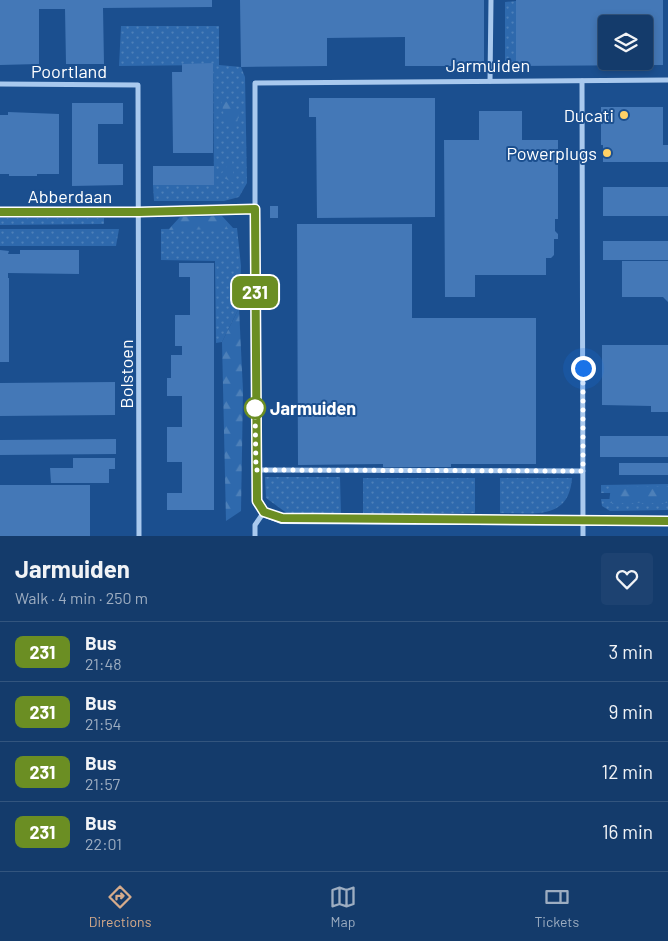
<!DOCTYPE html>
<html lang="en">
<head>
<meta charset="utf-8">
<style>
  :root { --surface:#143b6b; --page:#1d4271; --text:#f1f3f6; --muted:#9dadc1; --line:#33557e; --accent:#d6ab8b }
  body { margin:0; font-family:Barlow,sans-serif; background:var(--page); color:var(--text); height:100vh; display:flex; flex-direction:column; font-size:19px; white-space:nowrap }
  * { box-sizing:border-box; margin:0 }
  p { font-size:16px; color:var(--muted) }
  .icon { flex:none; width:28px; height:28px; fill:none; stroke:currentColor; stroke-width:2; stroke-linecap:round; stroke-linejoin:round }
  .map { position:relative; height:536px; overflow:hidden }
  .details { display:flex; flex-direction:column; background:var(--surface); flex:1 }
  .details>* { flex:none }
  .badge { padding:0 10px; border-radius:8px; font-size:18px; line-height:32px }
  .fabs { position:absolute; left:598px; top:15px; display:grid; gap:10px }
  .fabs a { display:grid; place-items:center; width:55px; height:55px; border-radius:5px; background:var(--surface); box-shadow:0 2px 8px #0003,0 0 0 1px var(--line); font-size:25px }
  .you { position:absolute; width:25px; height:25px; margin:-12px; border:4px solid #fff; border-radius:50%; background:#1a73e8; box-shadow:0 0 0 8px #1a73e833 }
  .map>.badge { position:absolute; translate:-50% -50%; box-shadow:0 0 0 2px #fff }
  .round { display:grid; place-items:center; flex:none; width:52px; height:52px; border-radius:5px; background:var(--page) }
  .summary { display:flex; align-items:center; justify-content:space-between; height:85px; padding:0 15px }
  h1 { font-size:24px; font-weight:700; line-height:38px }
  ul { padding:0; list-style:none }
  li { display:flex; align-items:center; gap:15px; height:60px; padding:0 15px; border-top:1px solid var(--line) }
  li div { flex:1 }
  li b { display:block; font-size:19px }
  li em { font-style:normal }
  li .badge { min-width:55px; font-weight:700; text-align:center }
  .tab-bar { display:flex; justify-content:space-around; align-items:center; height:70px; border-top:1px solid var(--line); background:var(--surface); font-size:14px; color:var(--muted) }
  .tab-bar a { display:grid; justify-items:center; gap:2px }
  .tab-bar .selected { color:var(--accent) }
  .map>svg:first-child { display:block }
  .green { fill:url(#green-dots) }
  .forest { fill:url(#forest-firs) }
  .building { fill:#4478b7; fill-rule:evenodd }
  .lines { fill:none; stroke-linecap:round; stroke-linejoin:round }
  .minor { stroke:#a9c9ee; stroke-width:5 }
  .secondary { stroke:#d6e6fa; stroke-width:10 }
  .line-casing { stroke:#fff; stroke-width:11 }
  .line { stroke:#6b8e23; stroke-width:8 }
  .walk { stroke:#fff; stroke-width:5; stroke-dasharray:0 9 }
  .poi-dot { fill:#ffd166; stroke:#1b4f8f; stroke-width:2 }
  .stop-dot { fill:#fff; stroke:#6b8e23; stroke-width:2.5 }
  .labels { text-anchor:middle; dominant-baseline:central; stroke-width:4; stroke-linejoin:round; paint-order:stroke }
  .street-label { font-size:18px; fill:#fff; stroke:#1b4f8f }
  .poi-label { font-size:18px; fill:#fff; stroke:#1b4f8f; text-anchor:end }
  .stop-label { font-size:18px; font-weight:bold; fill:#fff; stroke:#1b4f8f; text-anchor:start }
</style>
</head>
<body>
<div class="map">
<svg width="668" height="536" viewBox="0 0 668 536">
  <defs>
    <pattern id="green-dots" width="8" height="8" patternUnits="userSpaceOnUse" patternTransform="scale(1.25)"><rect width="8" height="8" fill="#2e69ad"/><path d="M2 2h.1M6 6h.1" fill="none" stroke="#4d80b9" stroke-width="1.8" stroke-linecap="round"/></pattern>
    <pattern id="forest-firs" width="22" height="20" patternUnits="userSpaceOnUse" patternTransform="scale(1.25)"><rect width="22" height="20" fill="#2e69ad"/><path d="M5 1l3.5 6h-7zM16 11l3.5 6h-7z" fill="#4d80b9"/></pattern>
  </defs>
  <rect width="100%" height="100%" fill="#1b4f8f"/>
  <g class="green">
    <polygon points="516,1 516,66 505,65 505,2"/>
    <polygon points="121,26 219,26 219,65 241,67 245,77 247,183 239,197 224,201 154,201 153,185 214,185 213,65 119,66"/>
    <polygon points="0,218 104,218 104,224 0,225"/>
    <polygon points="237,228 241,266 239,308 222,342 216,343 215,261 161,260 161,229"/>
    <polygon points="0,229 119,229 116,246 0,246"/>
    <polygon points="265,477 340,477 341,514 288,514 266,498"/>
    <polygon points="363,478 475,478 475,513 363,514"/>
    <path d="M500,478H572C569,521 533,513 500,513Z"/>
    <polygon points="668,484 668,493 601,493 601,485"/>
    <polygon points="601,499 668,499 668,510 610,511 602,506"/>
  </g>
  <g class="forest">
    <polygon points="221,97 239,112 236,129 225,124"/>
    <polygon points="232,159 234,183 220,176"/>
    <polygon points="222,216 234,229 168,230 180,217"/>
    <polygon points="239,308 243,391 241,511 226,521 222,342"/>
    <polygon points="611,486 668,487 668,503 609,503"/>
  </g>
  <g class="building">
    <polygon points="0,0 212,0 212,7 103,8 104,64 66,64 65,9 39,9 39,64 0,65"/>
    <polygon points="240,0 484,0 484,66 405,66 405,37 327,38 327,66 241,67"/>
    <path d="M516,0H663V65L516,66ZM606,24H644V61H606Z"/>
    <polygon points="213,63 213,153 173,153 172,72 182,72 182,64"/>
    <polygon points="309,98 435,98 435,217 317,218 316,117 309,117"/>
    <polygon points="72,103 123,103 123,124 98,124 98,164 123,164 123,185 72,186"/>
    <polygon points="601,107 663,107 663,145 668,145 668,162 603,162 603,145 601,145"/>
    <polygon points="479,111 522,111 522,140 558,140 558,219 555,219 555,231 558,234 558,239 554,239 554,255 551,258 546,258 546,275 475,275 475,297 445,297 444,140 479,140"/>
    <polygon points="8,112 59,114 59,174 37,174 37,176 9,176 9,174 0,174 0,115 8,115"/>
    <rect x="153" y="166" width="61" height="19"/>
    <rect x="603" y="187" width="65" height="29"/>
    <rect x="270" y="206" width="8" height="12"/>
    <polygon points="297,224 412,224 412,318 536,318 536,464 451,464 451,467 383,467 383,464 298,465"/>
    <rect x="603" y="241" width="65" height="19"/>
    <polygon points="0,250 9,251 8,254 20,254 20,250 79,250 79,274 8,273 8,278 9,278 9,362 0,362"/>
    <polygon points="622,261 668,261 668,302 663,297 622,297"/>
    <polygon points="179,263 214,263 214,510 167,510 167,493 182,493 182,462 167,462 167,427 182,427 182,396 167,396 167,378 171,378 171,355 182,355 182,346 175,346 175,315 190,315 190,277 179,277"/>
    <polygon points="602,345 668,345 668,412 651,412 651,406 602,405"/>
    <polygon points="115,382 115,415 0,416 0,383"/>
    <rect x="600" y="436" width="68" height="21"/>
    <polygon points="116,439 116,454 0,455 0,440"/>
    <polygon points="73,458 115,458 115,469 109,469 109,483 51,483 50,468 73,468"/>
    <rect x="619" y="463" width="49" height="12"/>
    <rect x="0" y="485" width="90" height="51"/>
  </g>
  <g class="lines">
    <g class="minor">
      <polyline points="490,81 491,0"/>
      <polyline points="582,81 583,536"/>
      <polyline points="0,84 138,85 139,536"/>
      <polyline points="255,209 255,83 668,80"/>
      <polyline points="257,470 583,471"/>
      <polyline points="255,536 255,525 264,512"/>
    </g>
    <polyline class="secondary" points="0,212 139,212 255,209 257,501 264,512 282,519 668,521"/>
  </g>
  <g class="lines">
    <defs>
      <polyline id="line" points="0,212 139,212 255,209 257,501 264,512 282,518 668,521"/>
    </defs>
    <use href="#line" class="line-casing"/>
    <use href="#line" class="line"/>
    <polyline class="walk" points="255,408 256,470 583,471 583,368"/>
  </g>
  <g class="poi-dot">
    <circle cx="624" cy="115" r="5"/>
    <circle cx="607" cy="153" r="5"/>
  </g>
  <circle class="stop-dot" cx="255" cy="408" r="10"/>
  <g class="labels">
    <g class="street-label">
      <text x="488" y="65">Jarmuiden</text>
      <text x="69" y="71">Poortland</text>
      <text x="70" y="196">Abberdaan</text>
      <text transform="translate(126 374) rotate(-90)">Bolstoen</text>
    </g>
    <g class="poi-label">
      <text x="614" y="115">Ducati</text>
      <text x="597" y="153">Powerplugs</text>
    </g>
    <g class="stop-label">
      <text x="270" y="408">Jarmuiden</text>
    </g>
  </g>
</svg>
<div class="fabs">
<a><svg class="icon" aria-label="layers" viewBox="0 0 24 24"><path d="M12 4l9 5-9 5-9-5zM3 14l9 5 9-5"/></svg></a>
</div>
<div class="you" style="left:583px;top:368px"></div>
<b class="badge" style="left:255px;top:292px;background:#6b8e23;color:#fff">231</b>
</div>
<section class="details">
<div class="summary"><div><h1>Jarmuiden</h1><p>Walk · 4 min · 250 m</p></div><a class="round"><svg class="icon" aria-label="heart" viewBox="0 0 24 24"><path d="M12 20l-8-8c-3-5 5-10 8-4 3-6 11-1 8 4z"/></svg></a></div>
<ul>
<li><span class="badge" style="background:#6b8e23;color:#fff">231</span><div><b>Bus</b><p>21:48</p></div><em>3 min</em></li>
<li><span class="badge" style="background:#6b8e23;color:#fff">231</span><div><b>Bus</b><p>21:54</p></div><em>9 min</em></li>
<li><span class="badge" style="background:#6b8e23;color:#fff">231</span><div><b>Bus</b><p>21:57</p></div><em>12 min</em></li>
<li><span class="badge" style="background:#6b8e23;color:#fff">231</span><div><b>Bus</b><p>22:01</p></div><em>16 min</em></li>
</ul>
</section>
<nav class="tab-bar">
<a class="selected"><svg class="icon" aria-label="directions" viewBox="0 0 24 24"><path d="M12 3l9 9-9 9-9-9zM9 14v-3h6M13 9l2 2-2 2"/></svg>Directions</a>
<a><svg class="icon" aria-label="map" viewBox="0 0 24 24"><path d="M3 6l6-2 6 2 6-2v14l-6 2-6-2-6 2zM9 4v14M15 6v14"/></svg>Map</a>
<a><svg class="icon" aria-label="tickets" viewBox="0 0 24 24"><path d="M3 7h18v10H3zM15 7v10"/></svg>Tickets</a>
</nav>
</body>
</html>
